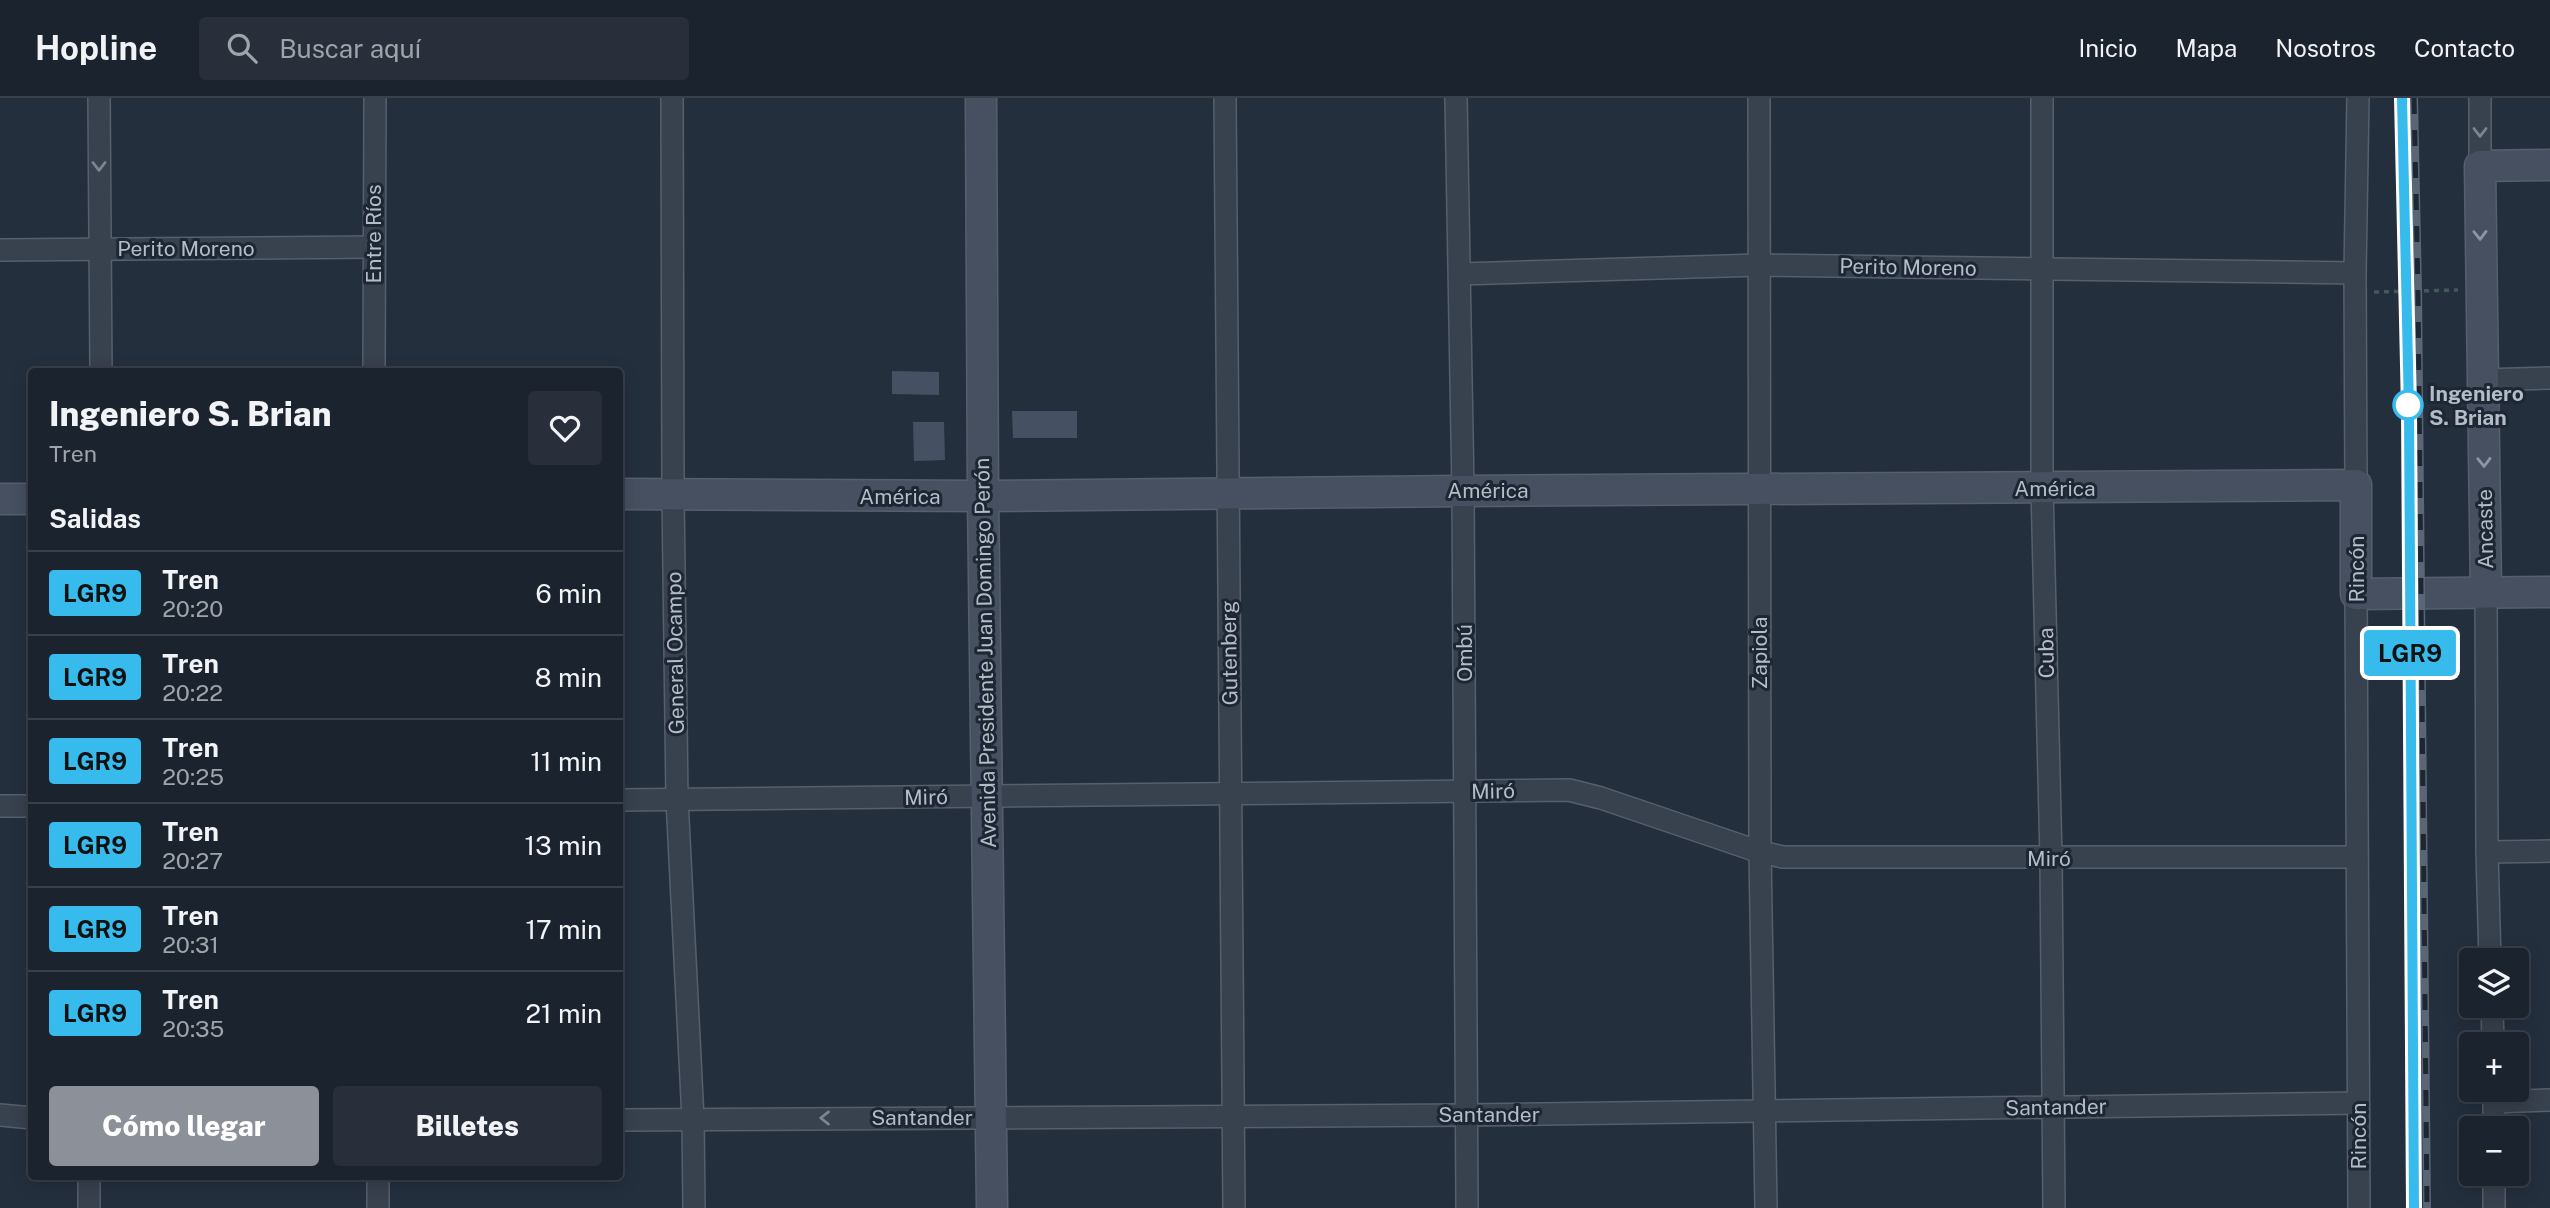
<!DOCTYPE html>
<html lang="es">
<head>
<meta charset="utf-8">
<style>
  :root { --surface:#1b232e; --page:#282f3a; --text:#f1f3f6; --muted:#a0a4aa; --line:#39404a; --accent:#8c9099 }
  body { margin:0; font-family:"Public Sans",sans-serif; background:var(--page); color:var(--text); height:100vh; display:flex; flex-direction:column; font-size:26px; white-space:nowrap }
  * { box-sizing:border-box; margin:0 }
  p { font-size:23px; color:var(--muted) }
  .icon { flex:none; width:38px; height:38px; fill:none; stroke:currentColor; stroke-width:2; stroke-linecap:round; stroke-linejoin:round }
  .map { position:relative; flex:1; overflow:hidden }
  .sheet { position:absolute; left:28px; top:270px; width:595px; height:812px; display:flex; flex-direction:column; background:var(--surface); border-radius:7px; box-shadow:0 4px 18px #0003,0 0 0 2px var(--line) }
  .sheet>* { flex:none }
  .badge { padding:0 14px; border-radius:5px; font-size:24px; line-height:46px }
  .fabs { position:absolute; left:2459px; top:850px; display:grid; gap:14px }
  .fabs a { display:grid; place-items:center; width:70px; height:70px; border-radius:7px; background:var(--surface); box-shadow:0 4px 18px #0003,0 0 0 2px var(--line); font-size:35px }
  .map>.badge { position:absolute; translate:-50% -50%; box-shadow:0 0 0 4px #fff }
  h2 { padding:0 21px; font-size:26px; line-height:63px }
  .round { display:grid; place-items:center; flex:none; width:74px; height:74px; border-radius:7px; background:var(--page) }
  .head { display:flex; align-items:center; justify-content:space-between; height:119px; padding:0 21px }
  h1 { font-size:33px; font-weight:800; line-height:52px }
  .action { display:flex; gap:14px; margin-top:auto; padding:14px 21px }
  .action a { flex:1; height:80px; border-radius:7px; background:var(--accent); color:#fff; font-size:28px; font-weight:800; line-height:80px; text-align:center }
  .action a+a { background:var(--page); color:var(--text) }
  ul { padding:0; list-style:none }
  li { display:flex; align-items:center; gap:21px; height:84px; padding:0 21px; border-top:2px solid var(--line) }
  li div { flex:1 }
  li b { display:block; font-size:26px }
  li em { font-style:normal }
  li .badge { min-width:77px; font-weight:700; text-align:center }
  header { display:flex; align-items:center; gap:42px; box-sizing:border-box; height:98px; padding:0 35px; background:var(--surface); border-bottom:2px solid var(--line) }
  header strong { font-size:33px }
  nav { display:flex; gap:38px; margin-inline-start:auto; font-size:24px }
  .search { width:490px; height:63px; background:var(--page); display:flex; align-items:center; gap:18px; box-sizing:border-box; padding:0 24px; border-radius:7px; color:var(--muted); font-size:26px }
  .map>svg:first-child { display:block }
  .building { fill:#455162 }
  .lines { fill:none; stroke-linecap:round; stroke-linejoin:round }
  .street-casing { stroke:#565f6c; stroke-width:24 }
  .secondary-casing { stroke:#565f6c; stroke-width:33 }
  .path { stroke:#44595c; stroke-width:3.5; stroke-dasharray:5 5; stroke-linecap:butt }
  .street { stroke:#38414e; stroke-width:21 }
  .secondary { stroke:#465061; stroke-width:30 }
  .rail-casing { stroke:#5a6575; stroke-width:8 }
  .rail { stroke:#1d2633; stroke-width:5; stroke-dasharray:16; stroke-linecap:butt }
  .oneway { stroke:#7c8592 }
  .oneway2 { stroke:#8e96a5 }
  .line-casing { stroke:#fff; stroke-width:16 }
  .line { stroke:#37bbed; stroke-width:10 }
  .stop-dot { fill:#fff; stroke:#37bbed; stroke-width:3.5 }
  .labels { text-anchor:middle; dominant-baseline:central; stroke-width:6; stroke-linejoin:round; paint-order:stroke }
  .street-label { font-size:21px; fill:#b4bcc9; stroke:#1d2633 }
  .stop-label { font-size:21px; font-weight:bold; fill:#b4bcc9; stroke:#1d2633; text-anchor:start }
</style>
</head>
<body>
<header>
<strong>Hopline</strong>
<div class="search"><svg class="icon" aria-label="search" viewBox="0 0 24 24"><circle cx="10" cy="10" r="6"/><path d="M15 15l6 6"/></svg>Buscar aquí</div>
<nav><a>Inicio</a><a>Mapa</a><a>Nosotros</a><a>Contacto</a></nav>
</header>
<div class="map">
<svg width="2550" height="1110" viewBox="0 0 2550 1110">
  <rect width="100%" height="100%" fill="#242f3e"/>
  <g class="building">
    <polygon points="892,273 939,274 939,297 892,296"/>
    <polygon points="1012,313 1077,313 1077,340 1013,340"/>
    <polygon points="913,324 944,324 945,362 914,363"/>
  </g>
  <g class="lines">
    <defs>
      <g id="street">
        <polyline points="99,0 101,273"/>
        <polyline points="672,0 673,396 677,701 693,1021 694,1110"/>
        <polyline points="1225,0 1234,1110"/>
        <polyline points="1456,0 1463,393 1467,1110"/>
        <polyline points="1759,0 1760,754 1766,1110"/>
        <polyline points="2042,0 2042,390 2051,761 2054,1110"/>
        <polyline points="2480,68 2480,0"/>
        <polyline points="0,152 373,149"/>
        <polyline points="1460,176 1760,167 2355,175"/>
        <polyline points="374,273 375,0"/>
        <polyline points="2482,282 2550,280"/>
        <polyline points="2356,387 2355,175 2358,0"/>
        <polyline points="2486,494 2487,754 2490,863"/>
        <polyline points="2356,496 2359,1110"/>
        <polyline points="620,702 1569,692 1601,700 1760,754 1783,759 2356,759"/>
        <polyline points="0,708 32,708"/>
        <polyline points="2487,754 2550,753"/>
        <polyline points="2492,908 2493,947"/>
        <polyline points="2494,992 2494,1031"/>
        <polyline points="2494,1004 2550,1002"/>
        <polyline points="0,1017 32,1020"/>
        <polyline points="620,1022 1468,1017 2358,1005"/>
        <polyline points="89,1110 89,1078"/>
        <polyline points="378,1110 378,1078"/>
        <polyline points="2494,1110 2494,1076"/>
      </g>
      <g id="secondary">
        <polyline points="981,0 983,398 992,1110"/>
        <polyline points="620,396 983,398 1463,393 2356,387 2356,496 2550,494"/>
        <polyline points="0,401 32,401"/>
        <polyline points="2486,494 2480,68 2550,67"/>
      </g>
    </defs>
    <use href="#street" class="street-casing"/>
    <use href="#secondary" class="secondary-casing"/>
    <polyline class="path" points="2374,194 2458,192"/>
    <use href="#street" class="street"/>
    <use href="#secondary" class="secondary"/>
    <defs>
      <g id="rail">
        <polyline points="2402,0 2409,311 2414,1110"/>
        <polyline points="2414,0 2418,193 2427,1110"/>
      </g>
    </defs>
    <use href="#rail" class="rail-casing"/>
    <use href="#rail" class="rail"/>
  </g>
  <defs><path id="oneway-chevron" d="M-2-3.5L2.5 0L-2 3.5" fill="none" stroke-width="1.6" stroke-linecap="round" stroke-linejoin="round" transform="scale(1.75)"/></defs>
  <g class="oneway">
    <use href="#oneway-chevron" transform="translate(2480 34) rotate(90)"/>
    <use href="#oneway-chevron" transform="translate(99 68) rotate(90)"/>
    <use href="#oneway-chevron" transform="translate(825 1020) rotate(180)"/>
  </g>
  <g class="oneway2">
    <use href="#oneway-chevron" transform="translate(2480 137) rotate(89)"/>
    <use href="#oneway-chevron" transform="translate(2484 364) rotate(89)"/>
  </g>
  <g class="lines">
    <defs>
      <polyline id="line" points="2402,0 2409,311 2414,1110"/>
    </defs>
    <use href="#line" class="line-casing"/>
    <use href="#line" class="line"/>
  </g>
  <circle class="stop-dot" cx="2408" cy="307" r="14"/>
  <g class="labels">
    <g class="street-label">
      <text transform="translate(373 136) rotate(-90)">Entre Ríos</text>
      <text x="186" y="150">Perito Moreno</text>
      <text transform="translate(1908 169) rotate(1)">Perito Moreno</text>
      <text x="2055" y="390">América</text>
      <text x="1488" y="392">América</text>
      <text x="900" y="398">América</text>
      <text transform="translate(2485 431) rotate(-91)">Ancaste</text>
      <text transform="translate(2356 471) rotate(-90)">Rincón</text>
      <text transform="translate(675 555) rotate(-91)">General Ocampo</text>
      <text transform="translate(985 555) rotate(-91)">Avenida Presidente Juan Domingo Perón</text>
      <text transform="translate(1229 555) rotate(-91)">Gutenberg</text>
      <text transform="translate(1464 555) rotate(-90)">Ombú</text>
      <text transform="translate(1759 555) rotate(-90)">Zapiola</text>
      <text transform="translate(2046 555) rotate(-91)">Cuba</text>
      <text transform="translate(1493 693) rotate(-1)">Miró</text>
      <text transform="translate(926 699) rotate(-1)">Miró</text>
      <text x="2049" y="760">Miró</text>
      <text transform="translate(2056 1009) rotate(-1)">Santander</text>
      <text x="1489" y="1016">Santander</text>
      <text x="922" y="1019">Santander</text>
      <text transform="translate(2358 1038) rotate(-90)">Rincón</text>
    </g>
    <g class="stop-label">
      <text x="2429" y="295">Ingeniero<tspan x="2429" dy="24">S. Brian</tspan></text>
    </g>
  </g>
</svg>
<div class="fabs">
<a><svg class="icon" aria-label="layers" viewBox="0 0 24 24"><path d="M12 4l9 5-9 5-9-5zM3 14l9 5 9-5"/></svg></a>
<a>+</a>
<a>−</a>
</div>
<b class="badge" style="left:2410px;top:555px;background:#37bbed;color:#111">LGR9</b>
<section class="sheet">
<div class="head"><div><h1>Ingeniero S. Brian</h1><p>Tren</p></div><a class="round"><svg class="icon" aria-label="heart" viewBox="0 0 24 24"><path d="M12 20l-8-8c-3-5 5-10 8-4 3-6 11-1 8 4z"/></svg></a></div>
<h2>Salidas</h2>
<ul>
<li><span class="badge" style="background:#37bbed;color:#111">LGR9</span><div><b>Tren</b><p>20:20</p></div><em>6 min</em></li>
<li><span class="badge" style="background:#37bbed;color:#111">LGR9</span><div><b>Tren</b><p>20:22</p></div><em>8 min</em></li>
<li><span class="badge" style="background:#37bbed;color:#111">LGR9</span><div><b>Tren</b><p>20:25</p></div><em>11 min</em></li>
<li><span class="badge" style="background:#37bbed;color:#111">LGR9</span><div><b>Tren</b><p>20:27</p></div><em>13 min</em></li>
<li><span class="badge" style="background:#37bbed;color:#111">LGR9</span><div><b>Tren</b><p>20:31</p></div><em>17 min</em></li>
<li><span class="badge" style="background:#37bbed;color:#111">LGR9</span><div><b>Tren</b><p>20:35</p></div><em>21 min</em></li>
</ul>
<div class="action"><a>Cómo llegar</a><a>Billetes</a></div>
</section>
</div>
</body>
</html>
